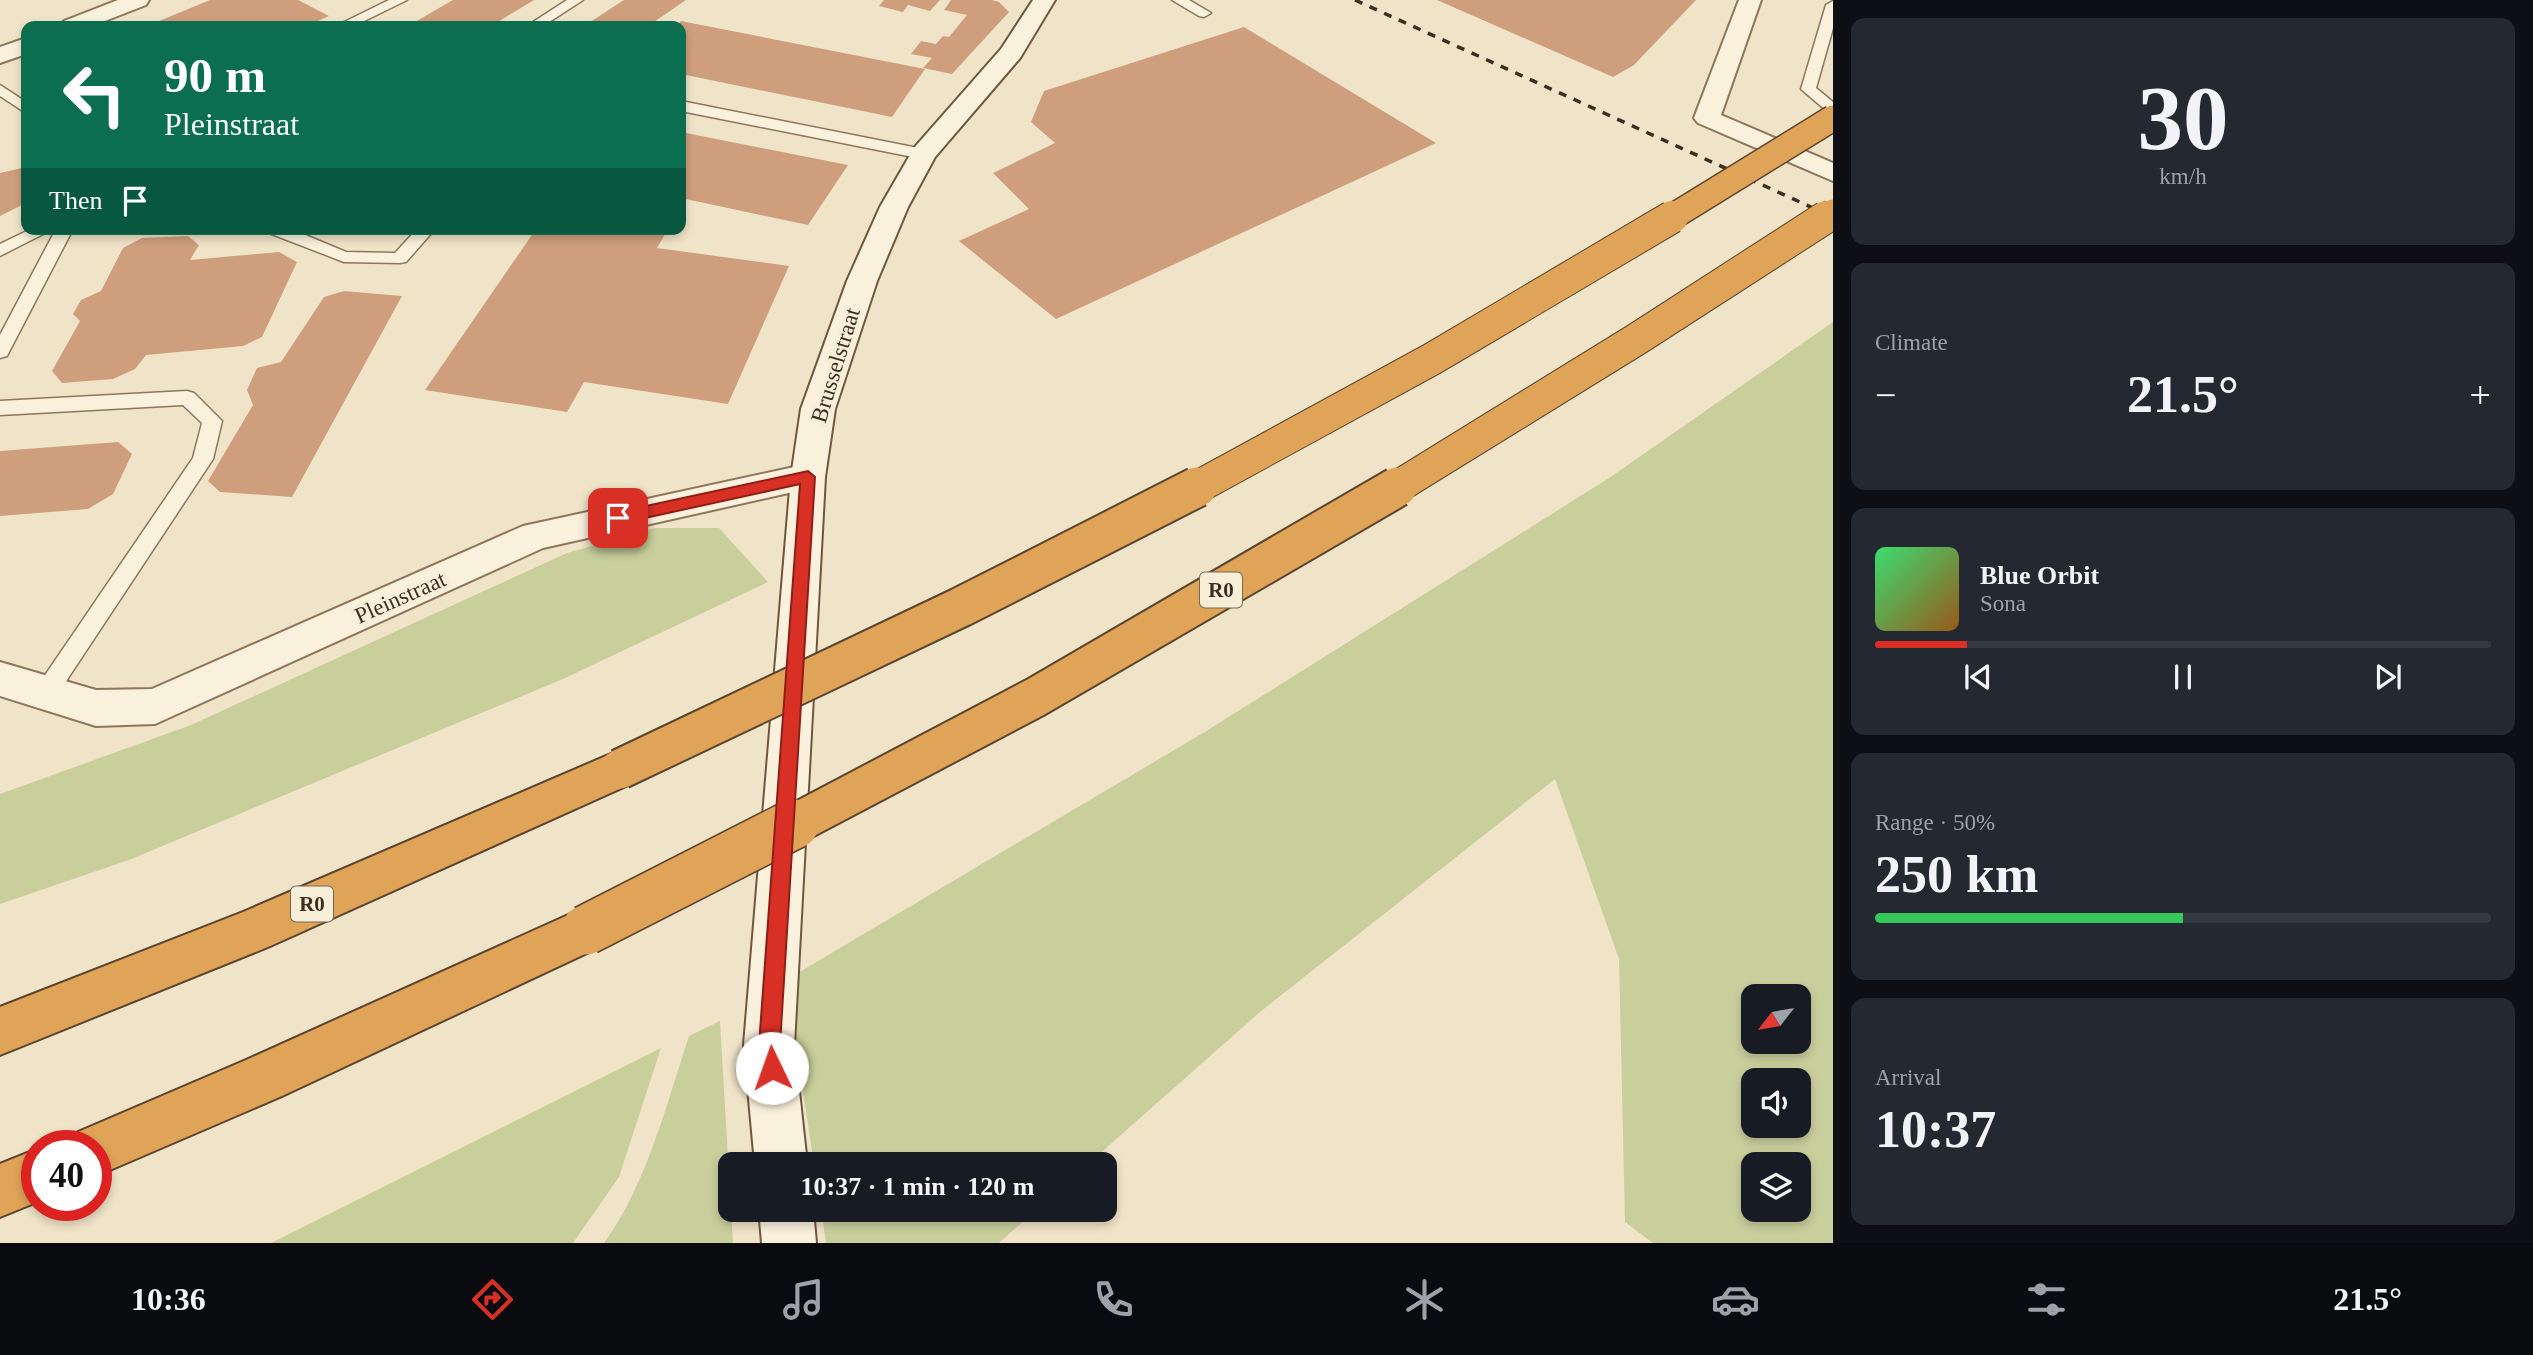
<!DOCTYPE html>
<meta charset="utf-8">
<style>
:root{--surface:#171b24;--page:#242831;--text:#f1f3f6;--muted:#9ea1a6;--line:#363941;--accent:#d93025}
body{margin:0;font-family:"Times New Roman",serif;background:var(--page);color:var(--text);height:100vh;display:flex;flex-direction:column;font-size:26px;white-space:nowrap}
*{box-sizing:border-box;margin:0}
p{font-size:23px;color:var(--muted)}
.icon{flex:none;width:38px;height:38px;fill:none;stroke:currentColor;stroke-width:2;stroke-linecap:round;stroke-linejoin:round}
.map{position:relative;flex:1;overflow:hidden}
.details{display:flex;flex-direction:column;gap:18px;padding:18px;background:#0d0f14;width:700px}
.details>*{flex:none}
.guide{position:absolute;left:21px;top:21px;width:665px;height:214px;border-radius:14px;box-shadow:0 4px 10px #0003;background:#0b6e4f;color:#fff;overflow:hidden}
.needle{width:46px;rotate:239deg}
.fabs{position:absolute;left:1741px;top:984px;display:grid;gap:14px}
.fabs a{display:grid;place-items:center;width:70px;height:70px;border-radius:14px;background:var(--surface);box-shadow:0 4px 10px #0003;font-size:35px}
.speed{position:absolute;left:21px;top:1130px;display:flex;gap:14px;font-size:35px;font-weight:700;text-align:center}
.speed>*{display:grid;place-content:center;width:91px;height:91px;border-radius:50%;background:var(--surface);box-shadow:0 4px 10px #0003;line-height:1}
.speed .limit{border:10px solid #d22;background:#fff;color:#111}
.pin{position:absolute;display:grid;place-items:center;width:60px;height:60px;color:#fff;margin:-30px;border-radius:14px;box-shadow:0 4px 10px #0006}
.me{position:absolute;width:77px;margin:-38px;rotate:357deg;stroke-linejoin:round;filter:drop-shadow(0 0 5px #0008)}
.turn{display:flex;align-items:center;gap:24px;height:147px;padding:0 28px;font-size:32px}
.turn .icon{width:91px;height:91px;stroke-width:2.5}
.turn b{display:block;font-size:49px;line-height:60px}
.then{display:flex;align-items:center;height:66px;padding:0 28px;background:#0003;gap:14px;font-size:26px}
.big{font-size:52px;font-weight:600;line-height:1.1}
.details .tile{flex:1;display:flex;flex-direction:column;justify-content:center;gap:10px;min-width:0;padding:0 24px;border-radius:14px;background:var(--page)}
.details .dial{align-items:center;gap:0}
.dial b{font-size:91px;line-height:1}
.song{display:flex;align-items:center;gap:21px}
.cover{width:84px;height:84px;border-radius:10px;background:linear-gradient(135deg,hsl(140 70% 55%),hsl(30 70% 35%))}
.played{height:7px;border-radius:4px;background:linear-gradient(90deg,var(--accent) 15%,var(--line) 15%)}
.keys{display:flex;justify-content:space-around;direction:ltr}
.heat{display:flex;justify-content:space-between;align-items:center;font-size:38px;direction:ltr}
.charge{height:10px;border-radius:5px;background:linear-gradient(90deg,#34c759 50%,var(--line) 0)}
.trip{position:absolute;left:718px;top:1152px;width:399px;height:70px;border-radius:14px;background:var(--surface);box-shadow:0 4px 10px #0003;font-weight:600;line-height:70px;text-align:center}
.dock{display:flex;height:112px;justify-content:space-around;align-items:center;background:#090b0e;color:var(--muted)}
.dock .icon{width:49px;height:49px}
.dock .active{color:var(--accent)}
.dock b{font-size:32px;color:var(--text)}
main{display:flex;flex:1;min-height:0}
.map>svg:first-child{display:block}
.green{fill:#c9cf9b;fill-rule:evenodd}
.building{fill:#cf9f7d}
.lines{fill:none;stroke-linecap:round;stroke-linejoin:round}
.lane-casing{stroke:#8d765c;stroke-width:3}
.street-casing{stroke:#8d765c;stroke-width:4}
.secondary-casing{stroke:#6f573f;stroke-width:4}
.highway-casing{stroke:#5b4430;stroke-width:4}
.lane{fill:#faf1dc;fill-rule:evenodd}
.street{fill:#faf1dc;fill-rule:evenodd}
.secondary{fill:#faf1dc;fill-rule:evenodd}
.highway{fill:#e0a458;fill-rule:evenodd}
.rail{stroke:#3d2e20;stroke-width:3.5;stroke-dasharray:8 8;stroke-linecap:butt}
.highway-bridge-far3-casing{stroke:#5b4430;stroke-width:28;stroke-linecap:butt}
.highway-bridge-far2-casing{stroke:#5b4430;stroke-width:34;stroke-linecap:butt}
.highway-bridge-far1-casing{stroke:#5b4430;stroke-width:43;stroke-linecap:butt}
.highway-bridge-casing{stroke:#5b4430;stroke-width:52;stroke-linecap:butt}
.highway-bridge-far3{stroke:#e0a458;stroke-width:25}
.highway-bridge-far2{stroke:#e0a458;stroke-width:32}
.highway-bridge-far1{stroke:#e0a458;stroke-width:39}
.highway-bridge{stroke:#e0a458;stroke-width:49}
.route{fill:#d93025;stroke:#8d1f18;stroke-width:2}
.labels{text-anchor:middle;stroke-width:7;stroke-linejoin:round;paint-order:stroke}
.shield{fill:#f7eed8;stroke:#756857;stroke-width:2}
.shield-label{font-size:21px;font-weight:bold;fill:#3d2e20}
.street-label{font-size:23px;fill:#3d2e20;stroke:#f7eed8}
</style>
<main>
<div class="map">
<svg width="1833" height="1243" viewBox="0 0 1833 1243">
<rect width="100%" height="100%" fill="#f0e4c8"/>
<g class="green">
<path d="M1833,322V1243H1653L1625,1222L1619,959L1555,779L1260,1012L1088,1164H814L786,980L1203,733L1609,478ZM1754,996H1799V1041H1754ZM1754,1080H1799V1125H1754ZM1754,1164H1799V1209H1754Z"/>
<path d="M655,528H719L768,582L563,679L129,860L0,904V794L191,725L567,553Z"/>
<path d="M720,1021L733,1243H604C646,1186 667,1103 689,1036Z"/>
<path d="M661,1048L619,1177L573,1243H271Z"/>
<path d="M821,1209H1037L999,1243H826Z"/>
</g>
<g class="building">
<path d="M210,0H298L329,16L306,26H147Z"/>
<path d="M453,0H534L491,26H408Z"/>
<path d="M624,0H686L648,26H584Z"/>
<path d="M884,0H940L930,11L908,5L903,12L879,6Z"/>
<path d="M951,0H992L999,2L1009,12L952,74L923,68L932,58L911,54L921,41L936,44L943,36L949,37L967,15L944,10Z"/>
<path d="M1437,0H1696L1634,65L1613,77Z"/>
<path d="M681,21L925,69L892,117L681,74V26H676Z"/>
<path d="M1244,27L1436,143L1056,319L959,241L1029,209L993,173L1055,143L1031,122L1044,91Z"/>
<path d="M681,132L848,165L808,225L681,198Z"/>
<path d="M26,167V203L0,216V173Z"/>
<path d="M536,229H668L657,248L789,266L728,404L584,382L567,412L425,390Z"/>
<path d="M188,236L199,245L190,260L279,252L297,262L262,337L243,346L146,355L135,369L113,379L62,383L52,371L80,321L73,314L81,300L101,291L123,248L142,238Z"/>
<path d="M344,291L402,296L292,497L220,492L208,481L253,405L247,390L257,368L281,362L324,297Z"/>
<path d="M118,442L132,454L113,494L88,509L0,516V451Z"/>
</g>
<g class="lines">
<g class="lane-casing">
<g id="lane">
<path d="M389,0H407L354,26H336Z"/>
<path d="M567,0H583L543,26H527Z"/>
<path d="M1172,0H1189L1211,13L1204,17L1199,16Z"/>
<path d="M1833,1V28L1816,88L1833,102V114L1828,112L1801,89L1826,5Z"/>
<path d="M0,85L26,102V113L0,96Z"/>
<path d="M681,101L923,149L931,154L923,159L681,111Z"/>
<path d="M31,229H53L0,256V244Z"/>
<path d="M56,229H73L9,352L7,356L0,358V335Z"/>
<path d="M267,229H291L346,252L395,253L417,229H435L406,262L400,263L344,262L269,233Z"/>
<path d="M187,391L194,393L222,421L213,459L53,701L45,704L37,701L33,694L37,687L193,458L202,423L183,405L0,415V401Z"/>
</g>
</g>
<g class="street-casing">
<g id="street">
<path d="M118,0H149L146,5L92,26H60L64,21Z"/>
<path d="M1739,0H1761L1721,115L1833,163V181L1698,123L1694,118Z"/>
<path d="M26,38V54L0,63V47Z"/>
<path d="M808,464L820,468L825,477L820,486L543,548L155,724L96,726L0,696V662L96,690L152,689L523,526Z"/>
</g>
</g>
<g class="secondary-casing">
<g id="secondary">
<path d="M1033,0H1055L1020,58L935,157L908,207L877,281L835,409L825,477L794,1045L807,1164H755L744,1045L791,477L801,409L847,281L880,207L914,148L1001,49Z"/>
<path d="M759,1209H813L816,1243H762Z"/>
</g>
</g>
<g class="highway-casing">
<g id="highway">
<path d="M620,750L635,756L641,769L635,782L268,947L0,1055V1007L243,912Z"/>
<path d="M586,907L602,914L609,930L602,946L282,1096L96,1176V1146H72L78,1132L246,1060Z"/>
<path d="M37,1149V1202L0,1217V1164Z"/>
</g>
</g>
<use href="#lane" class="lane"/>
<use href="#street" class="street"/>
<use href="#secondary" class="secondary"/>
<use href="#highway" class="highway"/>
<path class="rail" d="M1355,0L1833,217"/>
<g class="highway-bridge-far3-casing">
<g id="highway-bridge-far3">
<path d="M1669,219L1833,118"/>
<path d="M1823,219L1833,212"/>
</g>
</g>
<g class="highway-bridge-far2-casing">
<g id="highway-bridge-far2">
<path d="M1194,489L1432,359L1672,217"/>
<path d="M1394,489L1637,339L1826,217"/>
</g>
</g>
<g class="highway-bridge-far1-casing">
<g id="highway-bridge-far1">
<path d="M620,769L961,607L1197,487"/>
<path d="M791,826L1036,697L1397,487"/>
</g>
</g>
<g class="highway-bridge-casing">
<path id="highway-bridge" d="M586,930L794,824"/>
</g>
<use href="#highway-bridge-far3" class="highway-bridge-far3"/>
<use href="#highway-bridge-far2" class="highway-bridge-far2"/>
<use href="#highway-bridge-far1" class="highway-bridge-far1"/>
<use href="#highway-bridge" class="highway-bridge"/>
</g>
<path class="route" d="M808,471L815,477L780,1045L782,1068L779,1076L772,1079L764,1076L759,1045L800,484L618,524L611,518L618,512Z"/>
<g class="labels">
<g class="shield">
<rect x="1200" y="572.5" width="42" height="35" rx="5"/>
<rect x="291" y="886.5" width="42" height="35" rx="5"/>
</g>
<g class="shield-label">
<text x="1221" y="597">R0</text>
<text x="312" y="911">R0</text>
</g>
<g class="street-label">
<text transform="translate(835 365) rotate(-73)" y="8">Brusselstraat</text>
<text transform="translate(400 597) rotate(-24)" y="8">Pleinstraat</text>
</g>
</g>
</svg>
<div class="fabs">
<a><svg class="needle" viewBox="-14 -14 28 28"><path d="M0-13l5 13h-10z" fill="#e53935"/><path d="M0 13l5-13h-10z" fill="#9ea1a6"/></svg></a>
<a><svg class="icon" aria-label="sound" viewBox="0 0 24 24"><path d="M4 9h4l5-4v14l-5-4H4zM17 9q2 3 0 6"/></svg></a>
<a><svg class="icon" aria-label="layers" viewBox="0 0 24 24"><path d="M12 4l9 5-9 5-9-5zM3 14l9 5 9-5"/></svg></a>
</div>
<div class="speed"><div class="limit">40</div></div>
<div class="pin" style="left:618px;top:518px;background:#d93025"><svg class="icon" aria-label="arrive" viewBox="0 0 24 24"><path d="M6 21V4h12l-3 4 3 4H6"/></svg></div>
<svg class="me" style="left:772px;top:1068px" viewBox="-20 -20 40 40"><circle r="19" fill="#fff"/><path d="M0-13L10 11 0 6-10 11z" fill="#d93025"/></svg>
<div class="trip">10:37 · 1 min · 120 m</div>
<div class="guide">
<div class="turn"><svg class="icon" aria-label="left" viewBox="0 0 24 24"><path d="M17 20v-9H6M10 6l-5 5 5 5"/></svg><div><b>90 m</b>Pleinstraat</div></div>
<div class="then">Then<svg class="icon" aria-label="arrive" viewBox="0 0 24 24"><path d="M6 21V4h12l-3 4 3 4H6"/></svg></div>
</div>
</div>
<section class="details">
<div class="tile dial"><b>30</b><p>km/h</p></div>
<div class="tile"><p>Climate</p>
<div class="heat"><a>−</a><b class="big">21.5°</b><a>+</a></div>
</div>
<div class="tile">
<div class="song"><i class="cover"></i><div><b>Blue Orbit</b><p>Sona</p></div></div>
<div class="played"></div>
<div class="keys"><svg class="icon" aria-label="previous" viewBox="0 0 24 24"><path d="M18 5L8 12l10 7zM5 5v14"/></svg><svg class="icon" aria-label="pause" viewBox="0 0 24 24"><path d="M8 5v14M16 5v14"/></svg><svg class="icon" aria-label="next" viewBox="0 0 24 24"><path d="M6 5l10 7-10 7zM19 5v14"/></svg></div>
</div>
<div class="tile"><p>Range · 50%</p><b class="big">250 km</b><div class="charge"></div></div>
<div class="tile"><p>Arrival</p><b class="big">10:37</b></div>
</section>
</main>
<nav class="dock">
<b>10:36</b>
<svg class="icon active" aria-label="directions" viewBox="0 0 24 24"><path d="M12 3l9 9-9 9-9-9zM9 14v-3h6M13 9l2 2-2 2"/></svg>
<svg class="icon" aria-label="music" viewBox="0 0 24 24"><path d="M9 18V5l10-2v13"/><circle cx="6" cy="18" r="3"/><circle cx="16" cy="16" r="3"/></svg>
<svg class="icon" aria-label="phone" viewBox="0 0 24 24"><path d="M5 4h4l2 5-3 2q2 4 5 5l2-3 5 2v4C11 20 4 13 5 4z"/></svg>
<svg class="icon" aria-label="climate" viewBox="0 0 24 24"><path d="M12 3v18M4 7l16 10M4 17L20 7"/></svg>
<svg class="icon" aria-label="car" viewBox="0 0 24 24"><path d="M5 17H2v-5l4-1 3-4h7l3 4 3 1v5h-3M9 17h6M6 11h13"/><circle cx="7" cy="17" r="2"/><circle cx="17" cy="17" r="2"/></svg>
<svg class="icon" aria-label="filters" viewBox="0 0 24 24"><path d="M4 7h16M4 17h16"/><circle cx="9" cy="7" r="2"/><circle cx="15" cy="17" r="2"/></svg>
<b>21.5°</b>
</nav>
